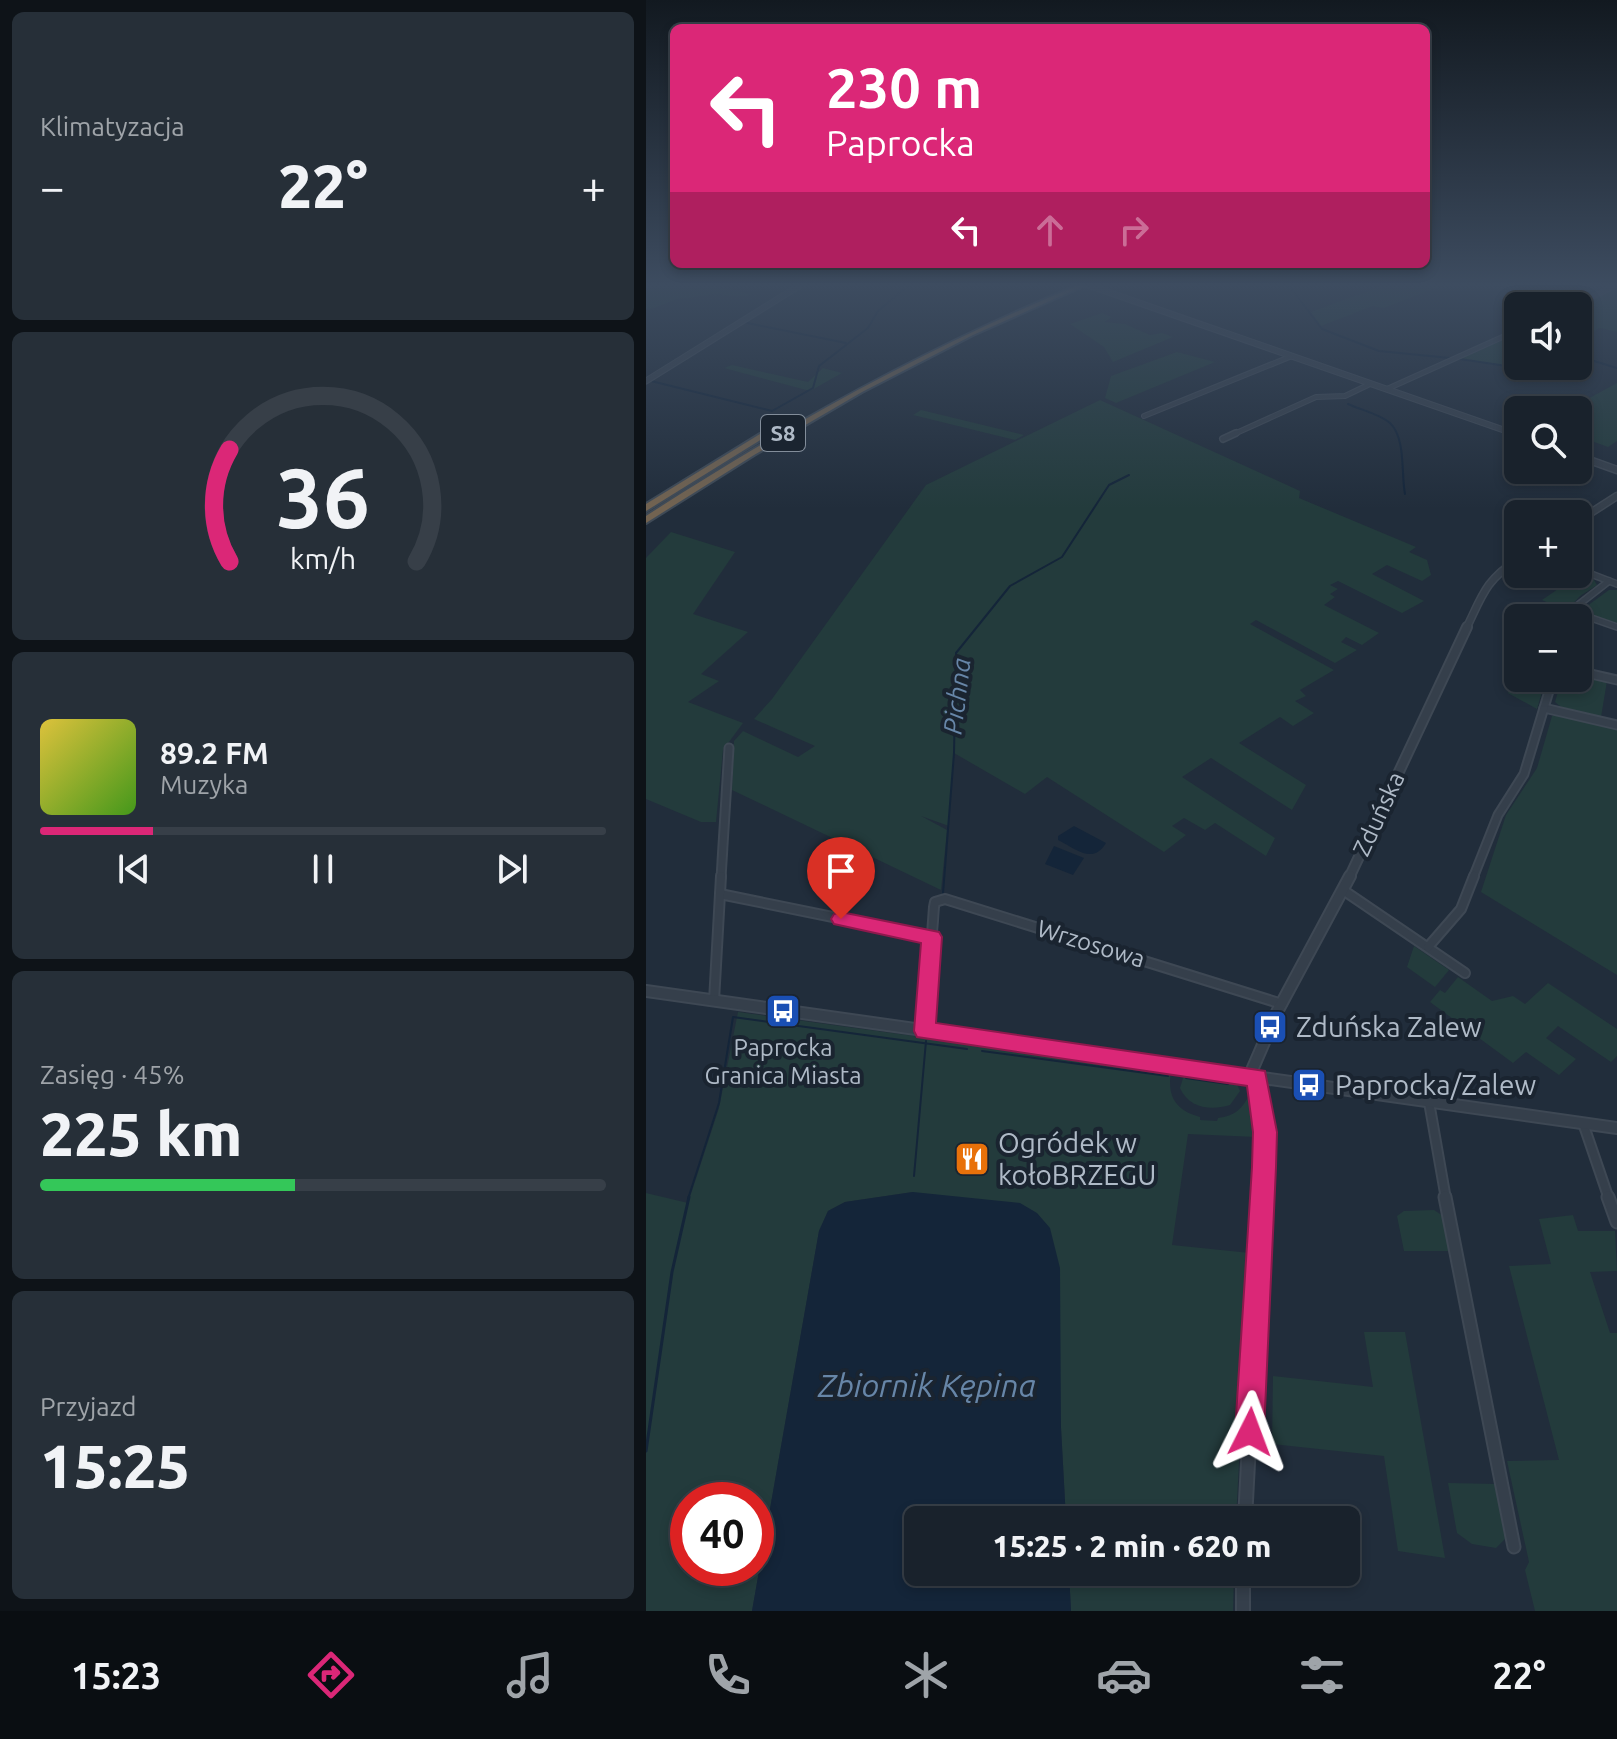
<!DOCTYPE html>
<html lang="pl">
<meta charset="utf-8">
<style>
:root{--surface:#19222c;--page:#262f38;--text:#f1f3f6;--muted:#9fa4a9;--line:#373f48;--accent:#db2777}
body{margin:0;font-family:Ubuntu,sans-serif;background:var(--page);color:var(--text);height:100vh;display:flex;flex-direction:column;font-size:30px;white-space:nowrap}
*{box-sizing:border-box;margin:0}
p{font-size:26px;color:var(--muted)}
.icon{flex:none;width:44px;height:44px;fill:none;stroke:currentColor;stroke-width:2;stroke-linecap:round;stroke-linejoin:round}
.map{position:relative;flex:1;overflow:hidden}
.sheet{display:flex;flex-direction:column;gap:12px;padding:12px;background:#0e1318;width:646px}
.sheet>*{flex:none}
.hud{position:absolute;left:24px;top:24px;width:760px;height:244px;border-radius:12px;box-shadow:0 4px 12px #0003,0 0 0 2px var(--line);background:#db2777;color:#fff;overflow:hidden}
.tools{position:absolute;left:858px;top:292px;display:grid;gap:16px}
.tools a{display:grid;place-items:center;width:88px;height:88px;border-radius:12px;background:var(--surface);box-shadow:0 4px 12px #0003,0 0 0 2px var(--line);font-size:40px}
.speed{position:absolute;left:24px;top:1482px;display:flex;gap:16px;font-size:40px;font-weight:700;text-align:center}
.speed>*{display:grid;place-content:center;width:104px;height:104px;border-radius:50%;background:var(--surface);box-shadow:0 4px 12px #0003,0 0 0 2px var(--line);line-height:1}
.speed .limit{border:12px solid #d22;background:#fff;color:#111}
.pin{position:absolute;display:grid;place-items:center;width:68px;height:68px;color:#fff;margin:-82px -34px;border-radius:50% 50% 50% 0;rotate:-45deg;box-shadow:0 0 8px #0007}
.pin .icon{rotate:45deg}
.me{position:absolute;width:88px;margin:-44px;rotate:3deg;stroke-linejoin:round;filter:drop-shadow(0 0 6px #0008)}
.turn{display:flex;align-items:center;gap:28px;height:168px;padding:0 24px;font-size:36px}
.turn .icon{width:104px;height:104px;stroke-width:2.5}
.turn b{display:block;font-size:56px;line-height:68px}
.lanes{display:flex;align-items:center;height:76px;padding:0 24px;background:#0003;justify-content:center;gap:40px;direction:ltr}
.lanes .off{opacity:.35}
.big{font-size:60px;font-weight:800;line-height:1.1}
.sheet .card{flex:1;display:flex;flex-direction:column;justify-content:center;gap:12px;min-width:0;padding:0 28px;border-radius:12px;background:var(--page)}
.sheet .dial{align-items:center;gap:0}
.dial svg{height:208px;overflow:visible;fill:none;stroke:var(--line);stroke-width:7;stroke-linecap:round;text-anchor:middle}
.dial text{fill:var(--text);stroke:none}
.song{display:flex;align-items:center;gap:24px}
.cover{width:96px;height:96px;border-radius:12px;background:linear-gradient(135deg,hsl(50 70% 55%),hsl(100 70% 35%))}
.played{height:8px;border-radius:4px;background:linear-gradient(90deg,var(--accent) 20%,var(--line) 20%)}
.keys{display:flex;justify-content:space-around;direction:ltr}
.heat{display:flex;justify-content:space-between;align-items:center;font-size:44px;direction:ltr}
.charge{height:12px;border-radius:6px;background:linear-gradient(90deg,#34c759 45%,var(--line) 0)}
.trip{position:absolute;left:258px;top:1506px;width:456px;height:80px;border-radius:12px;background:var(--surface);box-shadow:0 4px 12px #0003,0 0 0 2px var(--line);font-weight:800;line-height:80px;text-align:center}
.tab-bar{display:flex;height:128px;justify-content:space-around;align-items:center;background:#0a0e12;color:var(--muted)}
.tab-bar .icon{width:56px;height:56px}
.tab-bar .on{color:var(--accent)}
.tab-bar b{font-size:36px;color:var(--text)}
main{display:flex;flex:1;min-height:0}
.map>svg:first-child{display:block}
.green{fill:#233b3c;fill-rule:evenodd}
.water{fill:#142539}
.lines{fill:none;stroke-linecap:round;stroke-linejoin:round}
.stream-far1{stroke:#142539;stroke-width:2}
.stream{stroke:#142539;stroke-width:3}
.minor-far4-casing{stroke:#3e4854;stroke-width:6}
.minor-far3-casing{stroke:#3e4854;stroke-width:8}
.minor-far2-casing{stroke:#3e4854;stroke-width:11}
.minor-far1-casing{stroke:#3e4854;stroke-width:12}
.minor-casing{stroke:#3e4854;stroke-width:15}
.tertiary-far4-casing{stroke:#3e4854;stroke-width:7}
.tertiary-far3-casing{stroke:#3e4854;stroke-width:9}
.tertiary-far2-casing{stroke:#3e4854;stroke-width:12}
.tertiary-far1-casing{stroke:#3e4854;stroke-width:14}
.tertiary-casing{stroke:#3e4854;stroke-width:16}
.motorway-casing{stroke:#3f4a56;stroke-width:4}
.minor-far4{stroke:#353f4b;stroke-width:4}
.minor-far3{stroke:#353f4b;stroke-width:5}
.minor-far2{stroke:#353f4b;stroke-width:7}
.minor-far1{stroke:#353f4b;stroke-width:8}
.minor{stroke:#353f4b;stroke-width:11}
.tertiary-far4{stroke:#353f4b;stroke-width:5}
.tertiary-far3{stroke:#353f4b;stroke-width:6}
.tertiary-far2{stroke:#353f4b;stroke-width:8}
.tertiary-far1{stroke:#353f4b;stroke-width:10}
.tertiary{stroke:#353f4b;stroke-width:12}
.motorway{fill:#726351;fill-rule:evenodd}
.route{fill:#db2777;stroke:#8e194d;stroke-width:2}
.labels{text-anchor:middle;stroke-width:8;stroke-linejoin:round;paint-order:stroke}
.shield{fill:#1a2430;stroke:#828d9a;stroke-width:2}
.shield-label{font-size:22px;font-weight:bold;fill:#afbac7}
.street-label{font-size:24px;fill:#afbac7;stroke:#1a2430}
.poi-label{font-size:24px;fill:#afbac7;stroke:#1a2430}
.water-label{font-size:26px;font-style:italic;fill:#6786a8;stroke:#1a2430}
.near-poi-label{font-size:28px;fill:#afbac7;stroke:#1a2430;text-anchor:start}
.near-water-label{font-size:32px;font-style:italic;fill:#6786a8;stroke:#1a2430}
</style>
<main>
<section class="sheet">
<div class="card"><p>Klimatyzacja</p>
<div class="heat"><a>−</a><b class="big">22°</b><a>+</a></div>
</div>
<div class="card dial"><svg viewBox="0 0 100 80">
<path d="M14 69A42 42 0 1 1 86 69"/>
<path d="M14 69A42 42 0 0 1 14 26" stroke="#db2777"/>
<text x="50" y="56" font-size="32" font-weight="700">36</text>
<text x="50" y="72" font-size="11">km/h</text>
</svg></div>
<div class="card">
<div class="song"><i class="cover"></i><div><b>89.2 FM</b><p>Muzyka</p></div></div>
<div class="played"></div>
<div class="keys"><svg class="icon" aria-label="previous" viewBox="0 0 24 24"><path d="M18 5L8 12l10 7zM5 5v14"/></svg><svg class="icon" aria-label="pause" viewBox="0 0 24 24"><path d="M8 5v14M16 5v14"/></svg><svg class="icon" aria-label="next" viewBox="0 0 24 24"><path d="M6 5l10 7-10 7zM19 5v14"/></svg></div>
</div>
<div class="card"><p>Zasięg · 45%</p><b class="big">225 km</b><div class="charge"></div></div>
<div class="card"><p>Przyjazd</p><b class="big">15:25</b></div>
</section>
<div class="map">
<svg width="971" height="1611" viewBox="0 0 971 1611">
<rect width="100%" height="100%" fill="#212d3b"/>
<g class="green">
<path d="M0,284H56L106,294C87,301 79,292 62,295C50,297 50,297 37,298C24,299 14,309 0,309Z"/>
<path d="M741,284H792V287L738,308L727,306L675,326L665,312Z"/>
<path d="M971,288V332L954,328L932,339L931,306Z"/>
<path d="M456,313L466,317L458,322L479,324L504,335L516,333L527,337L467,362L458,347L424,324Z"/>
<path d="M872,333V356L864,360L872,361V366H875L873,367L814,359Z"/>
<path d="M531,352L569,362L470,403L459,398L465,376Z"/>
<path d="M86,365L162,382L177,368L196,373L164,391L78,368Z"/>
<path d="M971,383V441L962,447L932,436L936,432L932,431V423L948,414L927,407Z"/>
<path d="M454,400L654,491L653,498L770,547L763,552L781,560L785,575L776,581L741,565L726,574L778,601L756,613L692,581L684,585L692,589L684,594L689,597L678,605L733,633L716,645L700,637L695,642L711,650L689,663L610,620L604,624L688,670L654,690L660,696L649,701L668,713L647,726L634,717L593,743L660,785L646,810L565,758L536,777L629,838L620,856L569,823L559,830L538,818L526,826L540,835L518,852L401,777L379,794L308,753L303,826L275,816L301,830L295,890L86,790L88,741L97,731L152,757L169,746L108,719L126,699L280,485Z"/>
<path d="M275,410L378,435L369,440L267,415Z"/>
<path d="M25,532L89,552L47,614L102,632L55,674L73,681L42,702L97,723L77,750L70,822H55L0,799V558Z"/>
<path d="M934,574L948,580L951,585L934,596L920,611L896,600Z"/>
<path d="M963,590H971V623L942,614L937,609Z"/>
<path d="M872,665V678H900L891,709L862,693Z"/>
<path d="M932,675L961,681L955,717L915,707L909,702L916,678H932Z"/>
<path d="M913,714L971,729V975L835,892L860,815L891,768L906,716Z"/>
<path d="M768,946L803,970L789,987L761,967Z"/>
<path d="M812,977L846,1001L867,996L879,1004L902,983L971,1029V1056L965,1062L912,1026L900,1038L930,1059L913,1075L880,1052L867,1063L784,1002L794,990L799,993Z"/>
<path d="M92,1012L525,1071C521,1096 529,1110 554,1117V1120L571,1121L572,1118C589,1116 596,1109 604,1094L607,1095L610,1137L542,1134L526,1245L604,1253L590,1520H420L415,1428L267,1192L199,1202L182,1211L173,1231L106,1611H0V1193L42,1203L73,1108ZM42,1500H110V1568H42Z"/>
<path d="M544,1074L589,1080L594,1091L584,1105C564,1111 543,1108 534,1088L538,1075Z"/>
<path d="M788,1210L797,1216L804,1251H758L751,1216L758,1211Z"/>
<path d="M927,1215L932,1231H969L971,1271L944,1272L964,1333H971V1611H889L879,1570L883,1562L861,1461L913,1460L863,1266L905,1264L893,1219Z"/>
<path d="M718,1332H759L799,1558L752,1551L738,1456L626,1444L627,1376L727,1387Z"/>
<path d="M802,1483L850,1484L861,1537L850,1548L826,1544L811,1533Z"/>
<path d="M423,1572H588L587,1611H425Z"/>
</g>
<g class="water">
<path d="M428,826L460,843C447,865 430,849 412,840V836Z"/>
<path d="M408,846L438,858L427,875L399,864Z"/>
<path d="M267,1192L374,1203L391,1213L404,1228L414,1268L415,1428L420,1520H272V1572H423L425,1611H106L173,1231L182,1211L199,1202Z"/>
</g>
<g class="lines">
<g class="stream-far1">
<path d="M642,284L676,329L733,351L804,358"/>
<path d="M846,284L894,303V306"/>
<path d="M101,323L200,343"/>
<path d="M932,356L971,368"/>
<path d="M814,359L867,367"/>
<path d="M5,381L126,411L167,388L173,366L222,328L232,311L264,284"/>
<path d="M702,404C715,410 734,414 744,423C760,438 755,474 759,494"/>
<path d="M297,893L308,753L310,653L364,586L416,557L463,485L483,475"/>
<path d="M287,1021L293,904"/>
<path d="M336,1051L522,1076"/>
<path d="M540,1078L582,1084"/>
<path d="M268,1176L280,1041"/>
<path d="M42,1199L73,1103L87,1017L321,1049"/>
</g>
<path class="stream" d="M0,1451L26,1272L43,1197"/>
<g class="minor-far4-casing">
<g id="minor-far4">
<path d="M927,306L971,285"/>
<path d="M741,389L872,330"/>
<path d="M498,416L646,356"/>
<path d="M586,435L670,397L699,396L724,384"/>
</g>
</g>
<g class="minor-far3-casing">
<g id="minor-far3">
<path d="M577,439L590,433"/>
<path d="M932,569L971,584"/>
<path d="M928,612L971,627"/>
<path d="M925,618L932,605L963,581"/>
</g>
</g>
<g class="minor-far2-casing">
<g id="minor-far2">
<path d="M932,671L971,680"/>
<path d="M898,708L971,725"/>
<path d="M75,878L83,748"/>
<path d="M827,878L852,815L878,774L907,678"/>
</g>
</g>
<g class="minor-far1-casing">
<g id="minor-far1">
<path d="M697,890L819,973"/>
<path d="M74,894L285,937"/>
<path d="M782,947L815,909L828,876"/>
<path d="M68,1001L75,876"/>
<path d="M279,1031L288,907L289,902L299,899L636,1004"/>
<path d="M783,1102L800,1199"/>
<path d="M937,1123L963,1199"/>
</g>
</g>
<g class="minor-casing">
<g id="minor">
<path d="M799,1197L868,1547"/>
<path d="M962,1197L971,1222"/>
</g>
</g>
<g class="tertiary-far4-casing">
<g id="tertiary-far4">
<path d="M439,284L872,435"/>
<path d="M0,381L156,284"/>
</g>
</g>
<g class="tertiary-far3-casing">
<g id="tertiary-far3">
<path d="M866,433L872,435"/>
<path d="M932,456L971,470"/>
<path d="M932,521L971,496"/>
<path d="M820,629C837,594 839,581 872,559"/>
</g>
</g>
<g class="tertiary-far2-casing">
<path id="tertiary-far2" d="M703,878L821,627"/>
</g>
<g class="tertiary-far1-casing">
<g id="tertiary-far1">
<path d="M0,991L971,1128"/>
<path d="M603,1077L632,1010L704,876"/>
<path d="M611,1078L619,1132L616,1199"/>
</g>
</g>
<g class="tertiary-casing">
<g id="tertiary">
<path d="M599,1520L616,1197"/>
<path d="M597,1572V1611"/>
</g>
</g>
<g class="motorway-casing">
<g id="motorway">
<path d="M435,284H442L327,335L216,392L108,455L0,523V516C139,426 282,347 435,284Z"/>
<path d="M114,434L121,436L0,511V504Z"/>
</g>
</g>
<use href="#minor-far4" class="minor-far4"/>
<use href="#minor-far3" class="minor-far3"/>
<use href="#minor-far2" class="minor-far2"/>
<use href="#minor-far1" class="minor-far1"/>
<use href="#minor" class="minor"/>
<use href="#tertiary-far4" class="tertiary-far4"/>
<use href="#tertiary-far3" class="tertiary-far3"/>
<use href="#tertiary-far2" class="tertiary-far2"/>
<use href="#tertiary-far1" class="tertiary-far1"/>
<use href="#tertiary" class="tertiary"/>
<use href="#motorway" class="motorway"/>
</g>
<linearGradient id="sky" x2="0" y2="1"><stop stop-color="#121920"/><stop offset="0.56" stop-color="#3d4c60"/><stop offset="1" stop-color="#3d4c60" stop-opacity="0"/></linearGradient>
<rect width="971" height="509" fill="url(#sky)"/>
<path class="route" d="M195,912L293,932L296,937L290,1023L619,1071L631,1132L630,1167L618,1432L614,1442L604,1446L594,1442L589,1432L606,1167L607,1132L601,1086L271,1037L268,1031L275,943L188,924L185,919L188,914Z"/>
<defs>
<g id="bus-square" transform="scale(1.8)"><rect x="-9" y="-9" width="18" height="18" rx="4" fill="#1a4fb4" stroke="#1a2430"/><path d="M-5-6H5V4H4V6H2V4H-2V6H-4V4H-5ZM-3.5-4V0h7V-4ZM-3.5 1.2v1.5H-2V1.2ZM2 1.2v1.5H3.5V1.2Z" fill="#fff"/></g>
<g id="restaurant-square" transform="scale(1.8)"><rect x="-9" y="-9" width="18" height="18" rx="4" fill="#e8710a" stroke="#1a2430"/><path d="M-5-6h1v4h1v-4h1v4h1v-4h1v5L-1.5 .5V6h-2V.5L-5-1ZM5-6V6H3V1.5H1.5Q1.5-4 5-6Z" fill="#fff"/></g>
</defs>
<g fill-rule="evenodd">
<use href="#bus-square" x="137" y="1011"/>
<use href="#bus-square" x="624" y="1027"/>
<use href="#bus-square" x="663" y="1085"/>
<use href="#restaurant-square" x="326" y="1159"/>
</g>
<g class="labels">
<rect class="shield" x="115" y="415" width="44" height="36" rx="6"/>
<g class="shield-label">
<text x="137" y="441">S8</text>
</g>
<g class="street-label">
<text transform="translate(733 814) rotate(-65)" y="8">Zduńska</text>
<text transform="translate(445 944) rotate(17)" y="8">Wrzosowa</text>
</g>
<g class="poi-label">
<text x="137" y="1056">Paprocka<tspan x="137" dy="28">Granica Miasta</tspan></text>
</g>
<g class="water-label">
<text transform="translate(311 696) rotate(-83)" y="9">Pichna</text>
</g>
<g class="near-poi-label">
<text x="650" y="1037">Zduńska Zalew</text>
<text x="689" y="1095">Paprocka/Zalew</text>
<text x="352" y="1153">Ogródek w<tspan x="352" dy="32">kołoBRZEGU</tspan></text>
</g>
<g class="near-water-label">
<text x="281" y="1397">Zbiornik Kępina</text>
</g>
</g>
</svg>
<div class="tools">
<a><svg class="icon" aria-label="sound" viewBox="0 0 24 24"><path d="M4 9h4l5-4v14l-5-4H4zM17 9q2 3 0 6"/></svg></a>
<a><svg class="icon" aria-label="search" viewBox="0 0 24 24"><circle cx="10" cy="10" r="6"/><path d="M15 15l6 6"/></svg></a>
<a>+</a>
<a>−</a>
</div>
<div class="speed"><div class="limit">40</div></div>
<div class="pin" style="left:195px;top:919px;background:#d93025"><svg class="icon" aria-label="arrive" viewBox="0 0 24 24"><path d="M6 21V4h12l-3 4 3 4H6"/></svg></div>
<svg class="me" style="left:604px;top:1432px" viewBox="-20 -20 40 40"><path d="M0-17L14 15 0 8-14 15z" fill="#db2777" stroke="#fff" stroke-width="4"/></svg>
<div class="trip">15:25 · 2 min · 620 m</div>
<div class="hud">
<div class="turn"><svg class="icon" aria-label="left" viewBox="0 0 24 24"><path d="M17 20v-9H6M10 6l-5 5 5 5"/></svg><div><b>230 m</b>Paprocka</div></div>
<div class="lanes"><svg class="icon" aria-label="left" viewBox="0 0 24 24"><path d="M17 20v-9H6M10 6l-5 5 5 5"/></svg><svg class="icon off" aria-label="ahead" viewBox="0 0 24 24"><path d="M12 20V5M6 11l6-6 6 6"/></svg><svg class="icon off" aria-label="right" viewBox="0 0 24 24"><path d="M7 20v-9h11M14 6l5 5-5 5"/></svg></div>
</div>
</div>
</main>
<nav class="tab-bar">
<b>15:23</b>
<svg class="icon on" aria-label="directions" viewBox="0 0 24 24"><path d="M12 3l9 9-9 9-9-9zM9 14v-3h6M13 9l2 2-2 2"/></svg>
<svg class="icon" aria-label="music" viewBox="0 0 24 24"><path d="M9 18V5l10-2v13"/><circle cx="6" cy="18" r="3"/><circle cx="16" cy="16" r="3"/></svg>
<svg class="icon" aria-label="phone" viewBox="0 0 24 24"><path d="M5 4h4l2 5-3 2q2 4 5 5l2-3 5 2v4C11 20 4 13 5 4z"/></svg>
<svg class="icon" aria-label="climate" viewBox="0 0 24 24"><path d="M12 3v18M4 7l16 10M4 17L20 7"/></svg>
<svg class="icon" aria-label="car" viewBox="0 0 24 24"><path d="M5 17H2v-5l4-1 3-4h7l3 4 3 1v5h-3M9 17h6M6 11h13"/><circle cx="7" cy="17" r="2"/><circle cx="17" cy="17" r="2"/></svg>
<svg class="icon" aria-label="filters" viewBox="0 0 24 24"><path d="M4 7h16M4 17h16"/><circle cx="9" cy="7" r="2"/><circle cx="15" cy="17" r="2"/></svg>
<b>22°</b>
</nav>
